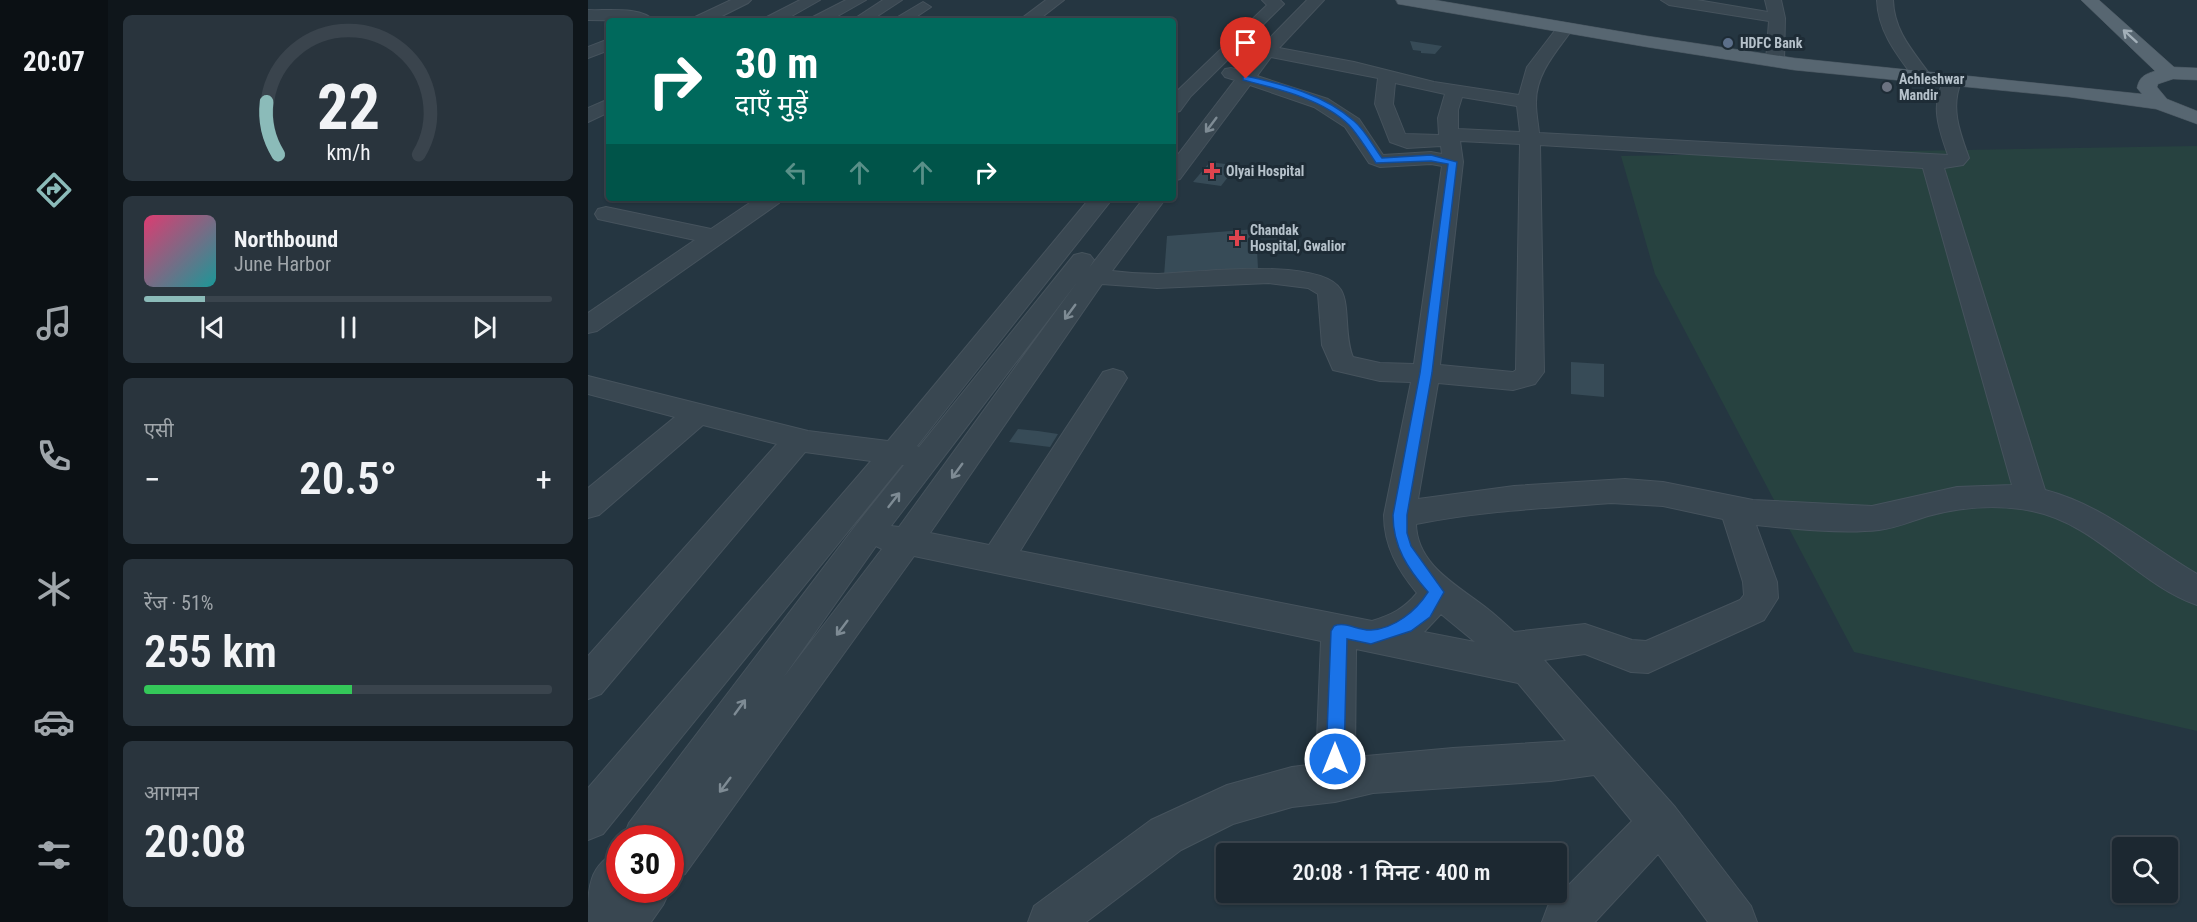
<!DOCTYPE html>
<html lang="hi">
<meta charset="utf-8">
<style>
:root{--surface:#1c2831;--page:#29343d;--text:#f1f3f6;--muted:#a0a6ab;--line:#3a444d;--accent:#8bbbb9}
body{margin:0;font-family:"Roboto Condensed","Noto Sans Devanagari",sans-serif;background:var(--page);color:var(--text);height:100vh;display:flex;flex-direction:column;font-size:22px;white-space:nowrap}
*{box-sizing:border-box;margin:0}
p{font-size:20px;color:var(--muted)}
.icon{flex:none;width:33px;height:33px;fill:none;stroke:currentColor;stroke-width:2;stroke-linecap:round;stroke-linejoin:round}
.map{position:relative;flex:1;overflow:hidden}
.drawer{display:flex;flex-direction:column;gap:15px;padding:15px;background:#0f161b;width:480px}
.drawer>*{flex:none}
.guide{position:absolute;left:18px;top:18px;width:570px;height:183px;border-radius:6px;box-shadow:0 2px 4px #0004,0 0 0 2px var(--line);background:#00695c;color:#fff;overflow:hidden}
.fabs{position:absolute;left:1524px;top:837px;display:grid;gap:12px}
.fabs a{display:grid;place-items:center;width:66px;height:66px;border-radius:6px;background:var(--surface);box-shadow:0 2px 4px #0004,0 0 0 2px var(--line);font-size:30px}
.speed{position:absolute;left:18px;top:825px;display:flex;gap:12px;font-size:30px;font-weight:700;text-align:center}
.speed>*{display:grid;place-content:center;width:78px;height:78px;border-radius:50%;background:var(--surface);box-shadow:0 2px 4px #0004,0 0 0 2px var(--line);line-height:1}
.speed .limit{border:9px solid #d22;background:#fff;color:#111}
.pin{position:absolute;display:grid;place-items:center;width:51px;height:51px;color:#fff;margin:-62px -26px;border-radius:50% 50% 50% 0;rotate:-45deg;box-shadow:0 0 6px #0007}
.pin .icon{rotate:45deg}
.me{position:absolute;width:66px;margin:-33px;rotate:0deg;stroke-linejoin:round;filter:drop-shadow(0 0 4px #0008)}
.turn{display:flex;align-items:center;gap:21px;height:126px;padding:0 30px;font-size:27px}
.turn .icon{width:78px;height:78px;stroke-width:2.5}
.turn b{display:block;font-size:42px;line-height:51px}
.lanes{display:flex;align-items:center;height:57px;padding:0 30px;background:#0003;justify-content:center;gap:30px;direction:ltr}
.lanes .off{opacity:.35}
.big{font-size:45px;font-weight:600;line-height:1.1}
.drawer .tile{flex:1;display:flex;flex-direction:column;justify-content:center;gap:9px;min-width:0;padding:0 21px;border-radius:9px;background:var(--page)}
.drawer .dial{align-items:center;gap:0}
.dial svg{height:156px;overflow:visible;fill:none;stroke:var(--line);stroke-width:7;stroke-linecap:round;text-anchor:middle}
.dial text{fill:var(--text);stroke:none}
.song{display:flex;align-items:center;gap:18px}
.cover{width:72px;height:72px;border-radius:9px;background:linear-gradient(135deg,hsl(340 70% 55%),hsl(180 70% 35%))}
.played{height:6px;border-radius:3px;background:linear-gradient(90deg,var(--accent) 15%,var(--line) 15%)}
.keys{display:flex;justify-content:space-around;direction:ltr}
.heat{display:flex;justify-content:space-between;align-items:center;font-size:33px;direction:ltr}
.charge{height:9px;border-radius:4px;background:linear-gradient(90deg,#34c759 51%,var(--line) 0)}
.trip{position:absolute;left:628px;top:843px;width:351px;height:60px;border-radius:6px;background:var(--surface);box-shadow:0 2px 4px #0004,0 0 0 2px var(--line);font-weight:600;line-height:60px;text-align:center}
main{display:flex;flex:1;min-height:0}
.menu{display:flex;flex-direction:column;width:108px;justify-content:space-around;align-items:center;background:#0b1014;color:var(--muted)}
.menu .icon{width:42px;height:42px}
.menu .active{color:var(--accent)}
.menu b{font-size:27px;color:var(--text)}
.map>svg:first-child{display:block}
.green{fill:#274240}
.building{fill:#374b57}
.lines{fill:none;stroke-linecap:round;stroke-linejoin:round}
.minor-casing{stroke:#46535d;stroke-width:2}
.major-casing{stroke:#46535d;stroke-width:1}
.minor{fill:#394751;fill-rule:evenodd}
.major{fill:#576671;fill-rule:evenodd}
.oneway{stroke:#a3b0b9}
.oneway2{stroke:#7e8b94}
.route{fill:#1a73e8;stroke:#114b97;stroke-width:1.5}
.service-dot{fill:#5c6f8a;stroke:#1e2c36;stroke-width:2}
.worship-dot{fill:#6b7280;stroke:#1e2c36;stroke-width:2}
.health-dot{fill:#e0444e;stroke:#1e2c36;stroke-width:2}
.labels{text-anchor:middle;stroke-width:6;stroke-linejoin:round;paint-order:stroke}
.far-poi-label{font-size:14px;font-weight:bold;fill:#b6c2cb;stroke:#1e2c36;text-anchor:start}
</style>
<main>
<nav class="menu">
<b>20:07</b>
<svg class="icon active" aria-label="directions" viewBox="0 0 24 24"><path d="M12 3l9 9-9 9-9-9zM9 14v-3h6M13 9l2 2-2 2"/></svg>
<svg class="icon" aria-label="music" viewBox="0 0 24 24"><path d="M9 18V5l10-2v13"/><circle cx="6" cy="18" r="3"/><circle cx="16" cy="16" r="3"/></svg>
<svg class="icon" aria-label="phone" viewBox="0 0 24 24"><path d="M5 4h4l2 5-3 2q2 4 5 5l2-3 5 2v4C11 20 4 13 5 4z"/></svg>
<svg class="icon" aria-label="climate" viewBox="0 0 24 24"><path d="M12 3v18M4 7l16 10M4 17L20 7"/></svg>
<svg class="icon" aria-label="car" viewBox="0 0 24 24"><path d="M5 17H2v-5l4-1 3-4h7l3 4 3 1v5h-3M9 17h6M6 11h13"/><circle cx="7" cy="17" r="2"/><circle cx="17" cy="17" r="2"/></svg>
<svg class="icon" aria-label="filters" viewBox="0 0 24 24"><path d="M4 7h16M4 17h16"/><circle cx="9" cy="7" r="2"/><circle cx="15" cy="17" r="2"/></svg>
</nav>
<section class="drawer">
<div class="tile dial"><svg viewBox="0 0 100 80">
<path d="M14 69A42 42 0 1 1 86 69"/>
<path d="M14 69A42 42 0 0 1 8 42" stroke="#8bbbb9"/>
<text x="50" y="56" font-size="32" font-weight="700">22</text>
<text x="50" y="72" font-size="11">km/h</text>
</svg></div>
<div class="tile">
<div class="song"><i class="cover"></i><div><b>Northbound</b><p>June Harbor</p></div></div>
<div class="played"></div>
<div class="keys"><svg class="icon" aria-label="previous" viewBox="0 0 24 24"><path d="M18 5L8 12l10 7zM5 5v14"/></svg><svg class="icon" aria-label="pause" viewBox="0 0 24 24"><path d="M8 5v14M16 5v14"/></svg><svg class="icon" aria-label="next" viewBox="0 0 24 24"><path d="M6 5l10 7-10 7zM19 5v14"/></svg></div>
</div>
<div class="tile"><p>एसी</p>
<div class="heat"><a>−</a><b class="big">20.5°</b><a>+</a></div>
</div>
<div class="tile"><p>रेंज · 51%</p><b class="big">255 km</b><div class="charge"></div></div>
<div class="tile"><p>आगमन</p><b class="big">20:08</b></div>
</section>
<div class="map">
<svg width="1609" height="922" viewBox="0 0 1609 922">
<rect width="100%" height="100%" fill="#253641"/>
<path class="green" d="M1609,146V731L1266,652L1067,274L1033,156Z"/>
<g class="building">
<path d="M822,41L854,46L847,54L833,53V51L825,50Z"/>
<path d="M622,162L676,169L671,176L658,174L654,179L640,177L633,186L605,182Z"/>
<path d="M668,229L670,269L576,276L579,236Z"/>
<path d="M983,362L1016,364V397L983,394Z"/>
<path d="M430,429L450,431L470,434L462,447L421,442Z"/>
</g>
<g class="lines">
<g class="minor-casing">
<g id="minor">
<path d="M143,0H163L160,3L124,21H103L105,18Z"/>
<path d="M212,0H232L195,21H175L177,18Z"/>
<path d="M258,0H278L241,21H221L223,18Z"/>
<path d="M295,0H314L282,21H263Z"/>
<path d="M458,0H476L449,21H430Z"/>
<path d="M674,0H692L696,4L603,96L592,111L585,113V95L677,7L679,5Z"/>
<path d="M719,0H736L691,48L766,62L846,82L931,95L939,67L972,24H984L986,27C970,50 947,73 948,104C948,113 950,123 951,133L1360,155C1351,130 1341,102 1358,78H1370L1373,82C1362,108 1372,133 1381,158L1375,165L1356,168L1457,490C1515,505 1558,544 1609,574V605C1549,584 1509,524 1444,511C1410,504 1373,507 1340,516C1324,521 1308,528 1291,530C1255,534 1205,529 1168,525L1189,582L1190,598L1176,620L1060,673L1043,672L997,654L956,660L1087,807L1163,906L1169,922H1120L1070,854L1007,922H954L960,906L1044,821L1006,775L963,781L785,793L747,802L704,807L645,824L593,850L498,922H440L446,906L563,820L639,785L704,767L728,764L733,641L326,556L97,874L82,880V838H35L41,823L268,525L316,465H314L15,834L0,840V788L283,461L217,452L13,694L0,699V656L189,444L115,425L11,515L0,518V488L87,417L0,394V376L220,431L300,441L502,198H525L329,446L331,447L486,255L494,253L502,255L506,260L501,268L556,198H578L524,271C539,273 554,274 570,274C605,273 733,256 753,290C762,305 756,337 765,357L792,363L826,364L854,166L843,164L792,167L781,163L757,127L726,107L662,85L592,179L585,181V161L647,80L637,77L634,73L637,69L643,68L655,71L673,47ZM683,57L790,78L787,104L802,142L819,148L853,146L854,154L843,152L795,155L771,119L740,99L669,76ZM807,83L857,94L850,118L851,135L817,134L805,104ZM874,97L929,106L932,132L870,129V110ZM872,141L932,144L928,370L925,372L852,365L875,162ZM952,145L1335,168L1424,485L1369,487L1284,506L1165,500L1075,482L1037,479L926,486L830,499L850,383L925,390L947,384L956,372ZM490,281L311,527L303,526ZM681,283L720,288L730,294L734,345L745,370L792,381L823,382L796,515C796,546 810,570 829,593C816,609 803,615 784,621L432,551L539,378L535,372L525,369L515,372L401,545L342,533L514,284L569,288ZM1023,503L1075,506L1135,519L1155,582L1156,595L1152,600L1058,641L1044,640L997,624L926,632C918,625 910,617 901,610C873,587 829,567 828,524C893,511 958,508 1023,503ZM288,546L294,549L195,678ZM853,614L887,642L836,632ZM768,649L930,683L978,741L865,748L767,757Z"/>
<path d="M1073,0H1109L1180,12L1177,0H1193L1197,18L1196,61L1193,65H1181L1178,61L1181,21L1081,5Z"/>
<path d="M1289,0H1305C1306,33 1327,53 1345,79L1342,83H1330C1311,57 1290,33 1289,0Z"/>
<path d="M335,2L343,7L322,21H303Z"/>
<path d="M0,10C18,11 54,6 66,21L0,20Z"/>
<path d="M21,39V50L0,58V47Z"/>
<path d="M21,99V112L0,122V108Z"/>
<path d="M169,198H194L191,203L9,331L0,333V313L107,240L10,219L7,214L10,209L18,207L123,229Z"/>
<path d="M32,850V890H82L75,905L63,922H0C0,887 0,865 32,850Z"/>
</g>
</g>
<g class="major-casing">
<path id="major" d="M808,0H847L1059,36L1206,58L1554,94L1549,88C1551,77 1557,74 1567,71L1493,0H1511L1586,67L1609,68V80L1585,79L1570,84L1569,87L1579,99L1609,111V124L1568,109L1481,97L1206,70L1059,47L816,5L810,4Z"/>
</g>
<use href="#minor" class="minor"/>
<use href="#major" class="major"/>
</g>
<defs><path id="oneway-shaft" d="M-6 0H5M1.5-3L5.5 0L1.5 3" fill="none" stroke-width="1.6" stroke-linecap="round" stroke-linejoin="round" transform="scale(1.5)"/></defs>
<use class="oneway" href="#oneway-shaft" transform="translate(1542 36) rotate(-138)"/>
<g class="oneway2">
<use href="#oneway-shaft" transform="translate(623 125) rotate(127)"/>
<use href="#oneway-shaft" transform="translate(482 312) rotate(126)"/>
<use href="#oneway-shaft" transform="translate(369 471) rotate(126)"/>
<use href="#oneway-shaft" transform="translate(306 500) rotate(-52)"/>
<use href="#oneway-shaft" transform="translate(254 628) rotate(127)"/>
<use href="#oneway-shaft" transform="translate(152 707) rotate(-54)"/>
<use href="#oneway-shaft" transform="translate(137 785) rotate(127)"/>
</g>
<path class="route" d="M658,76C695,84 737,95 766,121C777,130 785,146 794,158L843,155L869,162L844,373L819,515V533L823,546L856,592L842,617L823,631L783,644L759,639L756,759L754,766L747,768L741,766L738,759L743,631L746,626C758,621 770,631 783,630C806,629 828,611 840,592C820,569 805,547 805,515L832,373L860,164L843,161L788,163C780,151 771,136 761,125C735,99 690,89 655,80V77Z"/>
<circle class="service-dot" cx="1140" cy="43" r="6"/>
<circle class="worship-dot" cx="1299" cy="87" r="6"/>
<g class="health-dot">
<path d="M621 162h6v6h6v6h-6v6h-6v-6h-6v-6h6z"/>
<path d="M646 229h6v6h6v6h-6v6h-6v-6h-6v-6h6z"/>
</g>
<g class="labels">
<g class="far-poi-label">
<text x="1152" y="48">HDFC Bank</text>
<text x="1311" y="84">Achleshwar<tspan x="1311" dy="16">Mandir</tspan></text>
<text x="638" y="176">Olyai Hospital</text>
<text x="662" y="235">Chandak<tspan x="662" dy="16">Hospital, Gwalior</tspan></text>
</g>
</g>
</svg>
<div class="fabs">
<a><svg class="icon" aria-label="search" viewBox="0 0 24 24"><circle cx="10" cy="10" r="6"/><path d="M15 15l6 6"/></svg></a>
</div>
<div class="speed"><div class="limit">30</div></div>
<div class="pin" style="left:658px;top:79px;background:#d93025"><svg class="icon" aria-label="arrive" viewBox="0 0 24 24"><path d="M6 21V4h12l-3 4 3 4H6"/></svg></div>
<svg class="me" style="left:747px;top:759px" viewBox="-20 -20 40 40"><circle r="17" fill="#1a73e8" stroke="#fff" stroke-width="3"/><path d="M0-11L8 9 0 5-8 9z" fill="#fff"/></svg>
<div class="trip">20:08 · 1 मिनट · 400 m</div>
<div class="guide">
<div class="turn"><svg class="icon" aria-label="right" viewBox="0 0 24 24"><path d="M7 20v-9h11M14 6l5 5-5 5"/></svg><div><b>30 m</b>दाएँ मुड़ें</div></div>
<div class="lanes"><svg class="icon off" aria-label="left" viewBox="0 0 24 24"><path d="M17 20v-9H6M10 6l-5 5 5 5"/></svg><svg class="icon off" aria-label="ahead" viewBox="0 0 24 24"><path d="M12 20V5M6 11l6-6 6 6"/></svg><svg class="icon off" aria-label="ahead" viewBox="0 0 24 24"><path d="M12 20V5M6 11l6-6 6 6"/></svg><svg class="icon" aria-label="right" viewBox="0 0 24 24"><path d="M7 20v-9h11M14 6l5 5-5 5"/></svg></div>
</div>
</div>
</main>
